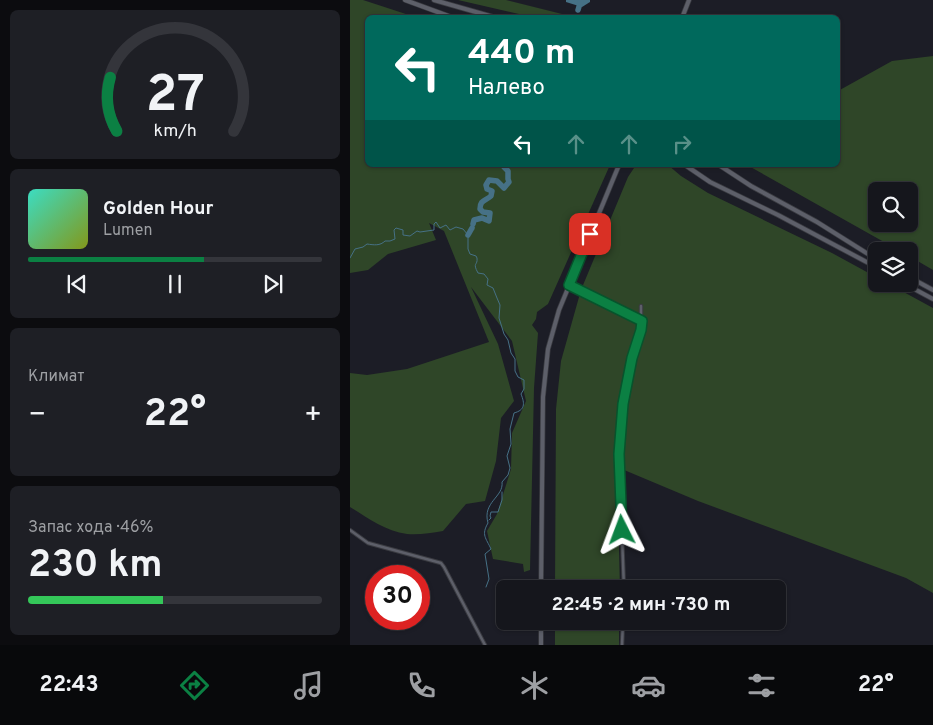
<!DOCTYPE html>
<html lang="ru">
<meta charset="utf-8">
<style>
:root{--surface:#15161c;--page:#1e1f25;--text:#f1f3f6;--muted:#9d9fa3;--line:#34353b;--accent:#0b8043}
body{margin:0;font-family:Overpass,sans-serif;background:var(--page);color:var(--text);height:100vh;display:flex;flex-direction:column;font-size:19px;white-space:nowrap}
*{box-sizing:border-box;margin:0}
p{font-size:16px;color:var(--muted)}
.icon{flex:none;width:28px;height:28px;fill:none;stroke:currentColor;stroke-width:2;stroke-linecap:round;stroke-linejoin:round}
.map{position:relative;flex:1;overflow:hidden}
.panel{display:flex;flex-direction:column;gap:10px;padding:10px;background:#0c0c0f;width:350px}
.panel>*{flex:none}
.banner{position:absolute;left:15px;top:15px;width:475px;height:152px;border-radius:8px;box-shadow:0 1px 4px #0004,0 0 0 1px var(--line);background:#00695c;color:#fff;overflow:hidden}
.controls{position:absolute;left:518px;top:182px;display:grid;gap:10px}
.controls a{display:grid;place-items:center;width:50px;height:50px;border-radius:8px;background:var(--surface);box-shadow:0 1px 4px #0004,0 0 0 1px var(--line);font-size:25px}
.speed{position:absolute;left:15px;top:565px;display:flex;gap:10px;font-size:25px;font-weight:700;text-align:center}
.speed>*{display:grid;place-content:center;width:65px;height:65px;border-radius:50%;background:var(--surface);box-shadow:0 1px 4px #0004,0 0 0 1px var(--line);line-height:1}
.speed .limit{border:8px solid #d22;background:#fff;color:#111}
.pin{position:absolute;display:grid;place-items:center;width:42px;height:42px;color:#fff;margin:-21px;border-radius:10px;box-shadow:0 2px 8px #0006}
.me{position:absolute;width:55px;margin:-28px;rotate:357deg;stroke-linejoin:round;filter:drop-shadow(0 0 4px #0008)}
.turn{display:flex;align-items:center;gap:18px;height:105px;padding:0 20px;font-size:22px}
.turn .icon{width:65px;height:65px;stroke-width:2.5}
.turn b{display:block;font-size:35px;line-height:42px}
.lanes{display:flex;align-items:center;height:48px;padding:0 20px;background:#0003;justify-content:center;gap:25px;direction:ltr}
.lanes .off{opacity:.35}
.big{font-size:38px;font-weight:700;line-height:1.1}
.panel .card{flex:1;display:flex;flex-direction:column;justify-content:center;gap:8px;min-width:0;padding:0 18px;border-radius:8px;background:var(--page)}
.panel .dial{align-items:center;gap:0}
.dial svg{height:130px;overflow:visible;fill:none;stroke:var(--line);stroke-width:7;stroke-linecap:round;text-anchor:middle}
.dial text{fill:var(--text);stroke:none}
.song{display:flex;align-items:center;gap:15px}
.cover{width:60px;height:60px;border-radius:8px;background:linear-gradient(135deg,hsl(170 70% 55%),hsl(70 70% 35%))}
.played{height:5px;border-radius:2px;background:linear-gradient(90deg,var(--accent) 60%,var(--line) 60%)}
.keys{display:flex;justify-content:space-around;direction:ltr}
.heat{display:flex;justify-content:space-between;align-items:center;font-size:28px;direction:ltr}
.charge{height:8px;border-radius:4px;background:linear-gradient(90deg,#34c759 46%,var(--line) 0)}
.trip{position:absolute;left:146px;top:580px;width:290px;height:50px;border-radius:8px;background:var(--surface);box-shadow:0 1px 4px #0004,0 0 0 1px var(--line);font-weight:700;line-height:50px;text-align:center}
.tabs{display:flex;height:80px;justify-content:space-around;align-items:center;background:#08090b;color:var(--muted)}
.tabs .icon{width:35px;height:35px}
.tabs .selected{color:var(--accent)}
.tabs b{font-size:22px;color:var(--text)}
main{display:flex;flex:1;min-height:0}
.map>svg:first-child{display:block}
.green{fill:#2f4628;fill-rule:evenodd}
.water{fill:#467186}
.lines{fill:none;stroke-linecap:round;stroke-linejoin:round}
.stream{stroke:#467186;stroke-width:1}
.river{stroke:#467186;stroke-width:5.5}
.minor-casing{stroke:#3a3b41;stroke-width:4.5}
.secondary-casing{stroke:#3a3b41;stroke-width:5.5}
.minor{stroke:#5d5f69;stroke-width:2.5}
.secondary{stroke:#5d5f69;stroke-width:4}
.route-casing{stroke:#07532c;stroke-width:12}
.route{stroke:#0b8043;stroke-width:9}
</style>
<main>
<section class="panel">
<div class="card dial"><svg viewBox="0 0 100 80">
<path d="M14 69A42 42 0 1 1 86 69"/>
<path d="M14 69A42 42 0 0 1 10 36" stroke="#0b8043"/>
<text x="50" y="56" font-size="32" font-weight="700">27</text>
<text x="50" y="72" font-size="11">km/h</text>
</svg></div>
<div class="card">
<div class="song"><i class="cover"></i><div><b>Golden Hour</b><p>Lumen</p></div></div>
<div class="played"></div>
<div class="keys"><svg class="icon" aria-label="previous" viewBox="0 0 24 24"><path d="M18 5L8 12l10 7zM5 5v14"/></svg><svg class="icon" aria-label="pause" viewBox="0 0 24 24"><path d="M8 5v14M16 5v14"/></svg><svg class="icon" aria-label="next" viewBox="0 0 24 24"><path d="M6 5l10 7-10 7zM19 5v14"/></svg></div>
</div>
<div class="card"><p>Климат</p>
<div class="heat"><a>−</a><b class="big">22°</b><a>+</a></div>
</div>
<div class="card"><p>Запас хода · 46%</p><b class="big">230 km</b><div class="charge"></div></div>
</section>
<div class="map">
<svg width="583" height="645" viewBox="0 0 583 645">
<rect width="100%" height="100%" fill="#1c1d26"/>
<g class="green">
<path d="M0,0H13L65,17L18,18V165H260L198,304L187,312L186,319L182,325L188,333L184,388L180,570L174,572L173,564L143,559L137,531L147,514L161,469L162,433L176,401L162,341L121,287L148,344L164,401L151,418L146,461L135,501L116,504L93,531C81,533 69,535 57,534C35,531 18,518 0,507V373L17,375L57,369L139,342L94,231L79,223L86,240L38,254L18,270L0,273Z"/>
<path d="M108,0H156L224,17H182Z"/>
<path d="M583,56V270L559,256V251H550L397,165H488V91L542,61ZM526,191H559V224H526Z"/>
<path d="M286,165H318L331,176L358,193L482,253L526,277V284H539L583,308V593L556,578L348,501L267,467L270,589H205L206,409L211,361L231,290L278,177Z"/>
<rect x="205" y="621" width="64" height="24"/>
</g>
<path class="water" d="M216,0H240V2L232,7L216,2Z"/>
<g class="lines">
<g class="stream">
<path d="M118,238V249L120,254L126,256L127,258C128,266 122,262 128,273L134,274L138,279L137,285L143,288L147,298L150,305L149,318L154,334L158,340L161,353L165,359V371L168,377L174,380V389L171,394C175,404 175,410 164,413L160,429L161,444L157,456L160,468L158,475L152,482C154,497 132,502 138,523C131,535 136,538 141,549L135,554L139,579L136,587"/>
<path d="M0,258L5,249L13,247L17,244C24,245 30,246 35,241H40L45,239L44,230L46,228L53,230V235L60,236L67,231L70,232L84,230V224L86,222L90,228L96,225L100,230L106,227L113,229L118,235"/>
<path d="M139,520L141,518L140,516L141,512H148L152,500V492"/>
</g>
<g class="river">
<path d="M228,10L231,0"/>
<path d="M123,224L124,220L132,218L139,221L140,213L133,212L130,209C130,200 135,201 141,196L142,191L137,189L136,185L139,180L147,181L154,188L159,182L158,179V171L154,167L159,165"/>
<path d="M118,235L122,228"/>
</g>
<g class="minor-casing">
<g id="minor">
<path d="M219,285L292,321"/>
<path d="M0,530L18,543L91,563L94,567L135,645"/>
<path d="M274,589L269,454L273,405L282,358L291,329V306"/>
<path d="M272,645L273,621"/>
</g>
</g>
<g class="secondary-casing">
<g id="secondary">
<path d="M55,0L104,18"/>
<path d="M84,0L147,18"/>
<path d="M332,18L339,0"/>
<path d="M335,165L360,182L428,215L526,267"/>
<path d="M369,165L401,186L467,222L526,259"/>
<path d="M559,277L583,290"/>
<path d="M555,284L583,299"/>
<path d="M191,589L193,397L198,349L209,310L269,165"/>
<path d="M191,645V621"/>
</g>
</g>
<use href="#minor" class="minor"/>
<use href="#secondary" class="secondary"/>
</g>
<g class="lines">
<g class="route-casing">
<path id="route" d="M240,234L219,285L292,321L291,330L282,358L273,404L269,454L272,530"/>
</g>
<use href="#route" class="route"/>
</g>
</svg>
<div class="controls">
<a><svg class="icon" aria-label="search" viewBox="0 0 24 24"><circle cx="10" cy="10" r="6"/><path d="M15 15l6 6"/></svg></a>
<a><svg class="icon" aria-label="layers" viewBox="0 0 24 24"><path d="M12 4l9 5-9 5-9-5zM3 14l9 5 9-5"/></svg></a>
</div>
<div class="speed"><div class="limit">30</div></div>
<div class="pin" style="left:240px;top:234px;background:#d93025"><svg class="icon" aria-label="arrive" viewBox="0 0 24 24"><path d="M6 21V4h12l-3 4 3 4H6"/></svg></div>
<svg class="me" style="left:272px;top:530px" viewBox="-20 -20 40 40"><path d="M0-17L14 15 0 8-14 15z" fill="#0b8043" stroke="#fff" stroke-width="4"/></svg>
<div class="trip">22:45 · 2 мин · 730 m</div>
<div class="banner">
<div class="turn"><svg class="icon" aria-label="left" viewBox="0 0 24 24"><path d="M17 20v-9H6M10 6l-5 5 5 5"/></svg><div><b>440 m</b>Налево</div></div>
<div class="lanes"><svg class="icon" aria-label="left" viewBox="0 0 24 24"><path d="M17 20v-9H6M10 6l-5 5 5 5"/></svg><svg class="icon off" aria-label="ahead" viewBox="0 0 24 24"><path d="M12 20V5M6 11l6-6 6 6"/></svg><svg class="icon off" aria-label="ahead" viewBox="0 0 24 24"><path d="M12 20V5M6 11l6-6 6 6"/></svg><svg class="icon off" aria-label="right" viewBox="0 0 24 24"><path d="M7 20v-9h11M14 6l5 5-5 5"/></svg></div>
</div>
</div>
</main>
<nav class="tabs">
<b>22:43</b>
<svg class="icon selected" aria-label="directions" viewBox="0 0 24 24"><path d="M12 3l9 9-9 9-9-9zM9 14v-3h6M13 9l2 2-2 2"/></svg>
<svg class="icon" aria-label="music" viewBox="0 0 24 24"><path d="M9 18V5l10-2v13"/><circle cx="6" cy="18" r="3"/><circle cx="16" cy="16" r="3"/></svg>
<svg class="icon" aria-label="phone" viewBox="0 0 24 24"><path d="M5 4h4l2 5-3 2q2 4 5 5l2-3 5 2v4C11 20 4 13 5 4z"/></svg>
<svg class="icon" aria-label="climate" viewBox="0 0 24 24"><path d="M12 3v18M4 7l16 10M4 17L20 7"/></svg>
<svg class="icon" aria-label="car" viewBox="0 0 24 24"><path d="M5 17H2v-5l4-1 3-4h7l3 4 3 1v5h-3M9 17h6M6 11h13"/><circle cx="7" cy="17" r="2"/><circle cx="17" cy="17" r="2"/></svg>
<svg class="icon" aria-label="filters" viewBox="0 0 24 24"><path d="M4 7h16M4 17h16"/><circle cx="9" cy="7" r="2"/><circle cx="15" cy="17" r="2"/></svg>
<b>22°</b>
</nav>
